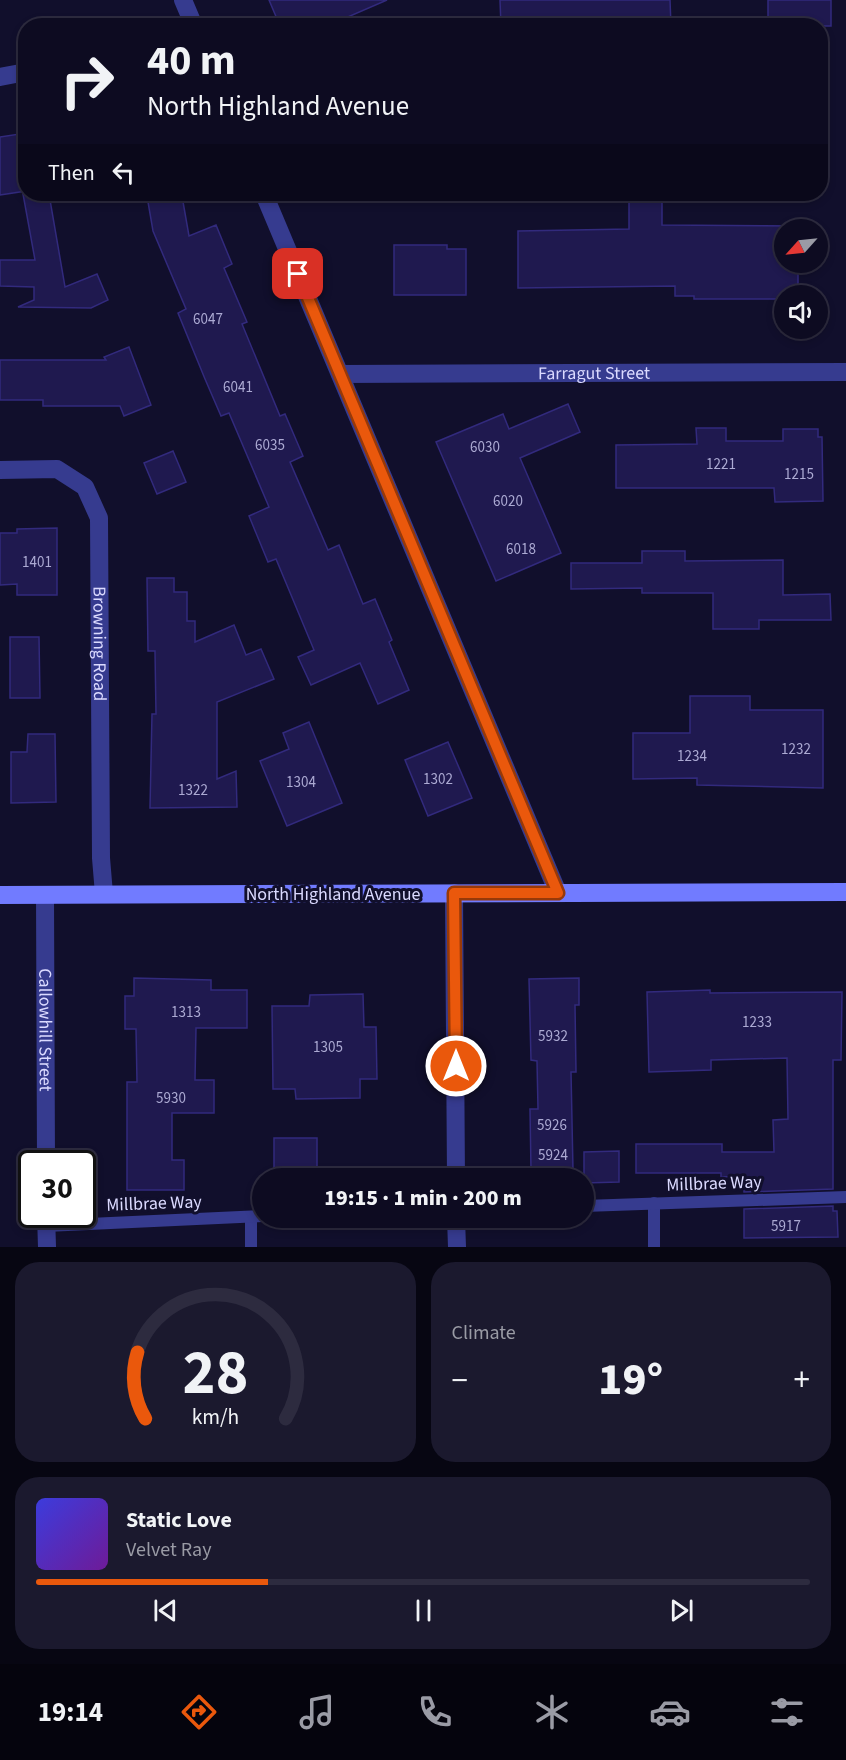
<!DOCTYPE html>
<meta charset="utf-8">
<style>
:root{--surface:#0d0b21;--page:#1b192e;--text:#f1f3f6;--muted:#9a9ba5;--line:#2d2b3f;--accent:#ea580c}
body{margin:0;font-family:"Source Sans 3",sans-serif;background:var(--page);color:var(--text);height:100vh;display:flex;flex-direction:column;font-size:22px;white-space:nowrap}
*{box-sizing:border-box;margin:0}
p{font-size:20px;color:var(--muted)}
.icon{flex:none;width:33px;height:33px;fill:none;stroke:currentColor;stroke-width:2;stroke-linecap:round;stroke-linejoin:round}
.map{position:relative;height:1247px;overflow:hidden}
.details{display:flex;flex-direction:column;gap:15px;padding:15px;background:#070612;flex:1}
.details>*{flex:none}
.hud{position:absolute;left:18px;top:18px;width:810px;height:183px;border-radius:24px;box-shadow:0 3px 9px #0003,0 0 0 2px var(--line);background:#0d0b21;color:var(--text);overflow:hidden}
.needle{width:39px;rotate:243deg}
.controls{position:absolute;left:774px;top:219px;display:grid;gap:12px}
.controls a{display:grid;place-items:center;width:54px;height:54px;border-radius:50%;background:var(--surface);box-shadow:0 3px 9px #0003,0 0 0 2px var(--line);font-size:30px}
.speed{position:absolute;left:18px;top:1150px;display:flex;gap:12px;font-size:30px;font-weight:700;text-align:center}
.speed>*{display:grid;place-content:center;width:78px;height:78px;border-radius:50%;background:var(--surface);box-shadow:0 3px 9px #0003,0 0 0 2px var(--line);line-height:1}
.speed .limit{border:3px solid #111;border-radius:9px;background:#fff;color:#111}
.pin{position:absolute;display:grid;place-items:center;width:51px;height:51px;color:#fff;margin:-26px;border-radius:12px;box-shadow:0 3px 9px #0006}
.me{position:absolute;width:66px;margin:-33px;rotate:0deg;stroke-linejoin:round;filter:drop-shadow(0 0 4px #0008)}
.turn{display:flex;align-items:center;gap:21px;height:126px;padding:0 30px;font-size:27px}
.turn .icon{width:78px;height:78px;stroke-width:2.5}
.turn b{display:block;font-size:42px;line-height:51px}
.then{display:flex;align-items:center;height:57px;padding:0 30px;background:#0003;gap:12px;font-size:22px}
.big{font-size:45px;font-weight:800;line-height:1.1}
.details .tile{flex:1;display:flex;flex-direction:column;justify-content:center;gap:9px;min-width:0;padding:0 21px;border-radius:24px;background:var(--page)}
.details .dial{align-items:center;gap:0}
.dial svg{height:156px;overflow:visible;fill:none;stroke:var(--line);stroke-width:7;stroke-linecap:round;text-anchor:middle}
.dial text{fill:var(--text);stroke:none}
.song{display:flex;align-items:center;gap:18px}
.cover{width:72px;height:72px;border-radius:9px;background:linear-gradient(135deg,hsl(240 70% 55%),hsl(280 70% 35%))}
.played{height:6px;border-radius:3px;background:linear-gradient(90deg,var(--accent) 30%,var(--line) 30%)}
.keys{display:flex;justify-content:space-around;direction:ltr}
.heat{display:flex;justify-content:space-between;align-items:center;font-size:33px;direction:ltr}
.details .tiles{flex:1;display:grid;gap:15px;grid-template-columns:1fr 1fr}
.tile:last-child{grid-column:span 2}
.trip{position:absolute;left:252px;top:1168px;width:342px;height:60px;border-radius:30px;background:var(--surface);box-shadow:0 3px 9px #0003,0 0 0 2px var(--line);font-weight:800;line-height:60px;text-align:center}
.tab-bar{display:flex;height:96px;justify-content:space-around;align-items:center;background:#05040d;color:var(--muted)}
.tab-bar .icon{width:42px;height:42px}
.tab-bar .active{color:var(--accent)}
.tab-bar b{font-size:27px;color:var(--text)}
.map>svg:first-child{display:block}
.building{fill:#1f194f;stroke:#322a7d;stroke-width:1.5}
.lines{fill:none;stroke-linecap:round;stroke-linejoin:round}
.lane{stroke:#363b8f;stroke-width:12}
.street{stroke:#363b8f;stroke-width:18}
.secondary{stroke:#717bff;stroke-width:18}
.route-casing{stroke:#983908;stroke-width:15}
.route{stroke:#ea580c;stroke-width:10}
.labels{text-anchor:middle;stroke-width:6;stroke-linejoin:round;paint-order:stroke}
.number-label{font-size:15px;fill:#acaad3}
.street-label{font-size:18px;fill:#dbdaff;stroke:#110f2c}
</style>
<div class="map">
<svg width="846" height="1247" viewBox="0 0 846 1247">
<rect width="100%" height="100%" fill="#110f2c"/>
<g class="building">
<path d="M269,0H387L327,26H280Z"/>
<path d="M500,0H670L671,26H501Z"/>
<rect x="768" y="0" width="63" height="26"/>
<path d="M26,133V191L0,195V137Z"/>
<path d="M23,194H49L65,287L97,274L108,300L91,308L18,307L34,300V287L0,286V260H35Z"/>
<path d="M629,194H662V225L801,226V230H784V262H802V267H798V296H784V299H694V296H675V286L518,288V231L629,229Z"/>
<path d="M182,196L189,236L216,225L232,264L224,268L247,322L242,324L280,416L285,414L303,456L290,462L328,550L339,545L363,604L375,599L392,640L389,642L409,690L378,704L360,663L311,685L298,657L314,650L276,559L268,562L249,516L269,507L229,413L221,416L205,379L178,313L186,309L153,231L148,202Z"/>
<path d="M394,245H447V249H466V295H394Z"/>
<path d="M129,347L151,405L124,416L120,406H43V400H0V360H106L104,357Z"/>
<path d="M568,404L580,432L520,458L561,553L496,581L436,442L503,414L509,429Z"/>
<path d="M696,428H726V441H783V429H818V437H822L823,501L775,502L774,488H616V445L697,444Z"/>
<path d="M173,451L186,482L157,494L144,463Z"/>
<path d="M57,528V595H17V584L0,585V533H17V529Z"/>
<path d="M642,551H685V561L783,560V595L830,594L831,620H759V629H713V593H642V588L571,589V563H642Z"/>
<path d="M147,578H174V592H187V621H195V642L234,625L246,655L261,649L274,679L217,702V779L236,771L237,807L150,808L152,714H156L155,651H148Z"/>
<path d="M10,637H39L40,698H10Z"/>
<path d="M690,696H750V710H823V788L697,785V778L633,779V733H690Z"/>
<path d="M309,722L342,803L287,826L260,761L289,749L283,733Z"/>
<path d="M28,734H55L56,802L11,803V752H27Z"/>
<path d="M448,742L472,798L428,816L405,760Z"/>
<path d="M134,978L211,980V990H247V1028H196L195,1080H214V1113H172V1160H184V1190H127V1082H137L136,1029H125V996H134Z"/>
<path d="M579,978V1005H575L576,1072H571L573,1170H531L530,1109H538L537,1061L531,1060L529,979Z"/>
<path d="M710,990V993L842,992L841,1060H833V1189L744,1192L743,1176L721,1177V1173H636V1144H722V1152H774L773,1120L788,1119L787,1058L711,1060V1070L649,1072L647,992Z"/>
<path d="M363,994L364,1027H376L377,1079H360V1098L296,1099L295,1089H273L272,1006H309L310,995Z"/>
<rect x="274" y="1138" width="43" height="41"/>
<path d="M619,1151V1182L584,1183V1152Z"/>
<path d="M833,1206V1211H837L838,1237L744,1238V1209Z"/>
</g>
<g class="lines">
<g class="lane">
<path d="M654,1203V1247"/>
<path d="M584,1206L846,1197"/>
<path d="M251,1217V1247"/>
<path d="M46,1226L262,1216"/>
</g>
<g class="street">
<path d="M183,0L194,26"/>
<path d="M0,77L26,72"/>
<path d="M264,194L558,893"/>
<path id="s1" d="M340,374L846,372"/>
<path id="s2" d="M0,470L57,469L85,487L99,518L101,858L104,894"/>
<path d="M454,893L456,1179"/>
<path id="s3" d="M45,895L46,1164"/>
<path d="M46,1215L47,1247"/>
<path d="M456,1218L457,1247"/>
</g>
<path class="secondary" d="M0,895L846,892"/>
</g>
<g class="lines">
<g class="route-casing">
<path id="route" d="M298,274L558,893H454L456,1066"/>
</g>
<use href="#route" class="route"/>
</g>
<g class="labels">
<g class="number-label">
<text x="208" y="324">6047</text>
<text x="238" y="392">6041</text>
<text x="270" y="450">6035</text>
<text x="485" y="452">6030</text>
<text x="721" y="469">1221</text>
<text x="799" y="479">1215</text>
<text x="508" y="506">6020</text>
<text x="521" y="554">6018</text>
<text x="37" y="567">1401</text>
<text x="796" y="754">1232</text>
<text x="692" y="761">1234</text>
<text x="438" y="784">1302</text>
<text x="301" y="787">1304</text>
<text x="193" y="795">1322</text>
<text x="186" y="1017">1313</text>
<text x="757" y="1027">1233</text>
<text x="553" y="1041">5932</text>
<text x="328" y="1052">1305</text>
<text x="171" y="1103">5930</text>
<text x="552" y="1130">5926</text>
<text x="553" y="1160">5924</text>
<text x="786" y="1231">5917</text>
</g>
<g class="street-label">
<text dy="6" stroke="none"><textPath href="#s1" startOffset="254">Farragut Street</textPath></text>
<text dy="6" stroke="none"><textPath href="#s2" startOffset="250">Browning Road</textPath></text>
<text x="333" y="900">North Highland Avenue</text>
<text dy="6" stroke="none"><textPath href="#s3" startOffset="135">Callowhill Street</textPath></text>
<text transform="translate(714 1183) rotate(-2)" y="6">Millbrae Way</text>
<text transform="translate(154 1203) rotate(-2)" y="6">Millbrae Way</text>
</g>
</g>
</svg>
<div class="controls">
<a><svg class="needle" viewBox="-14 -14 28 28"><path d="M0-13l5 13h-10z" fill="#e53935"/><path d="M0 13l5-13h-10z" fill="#9a9ba5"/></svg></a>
<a><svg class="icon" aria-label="sound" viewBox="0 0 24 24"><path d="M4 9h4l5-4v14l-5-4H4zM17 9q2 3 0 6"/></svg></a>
</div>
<div class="speed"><div class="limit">30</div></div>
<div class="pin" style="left:298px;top:274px;background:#d93025"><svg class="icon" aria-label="arrive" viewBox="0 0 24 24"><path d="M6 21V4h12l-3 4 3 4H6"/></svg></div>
<svg class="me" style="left:456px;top:1066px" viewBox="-20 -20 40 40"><circle r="17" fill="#ea580c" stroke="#fff" stroke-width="3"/><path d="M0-11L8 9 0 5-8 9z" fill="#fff"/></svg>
<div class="trip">19:15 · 1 min · 200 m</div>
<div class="hud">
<div class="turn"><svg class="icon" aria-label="right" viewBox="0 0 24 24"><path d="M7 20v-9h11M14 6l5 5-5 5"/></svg><div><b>40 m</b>North Highland Avenue</div></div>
<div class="then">Then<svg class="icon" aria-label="left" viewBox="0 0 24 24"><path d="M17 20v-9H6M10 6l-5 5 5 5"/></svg></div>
</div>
</div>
<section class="details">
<div class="tiles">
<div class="tile dial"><svg viewBox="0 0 100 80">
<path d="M14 69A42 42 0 1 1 86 69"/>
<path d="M14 69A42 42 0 0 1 10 35" stroke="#ea580c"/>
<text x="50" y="56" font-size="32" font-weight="700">28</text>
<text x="50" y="72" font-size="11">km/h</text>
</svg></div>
<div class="tile"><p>Climate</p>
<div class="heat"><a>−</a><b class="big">19°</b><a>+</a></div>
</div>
<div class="tile">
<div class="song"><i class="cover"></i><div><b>Static Love</b><p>Velvet Ray</p></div></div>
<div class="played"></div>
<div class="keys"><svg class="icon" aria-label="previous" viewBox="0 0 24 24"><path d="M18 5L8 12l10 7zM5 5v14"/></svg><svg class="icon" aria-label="pause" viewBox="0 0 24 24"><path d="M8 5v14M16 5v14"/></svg><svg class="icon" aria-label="next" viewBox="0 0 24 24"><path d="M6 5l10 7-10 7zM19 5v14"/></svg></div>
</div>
</div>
</section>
<nav class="tab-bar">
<b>19:14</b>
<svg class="icon active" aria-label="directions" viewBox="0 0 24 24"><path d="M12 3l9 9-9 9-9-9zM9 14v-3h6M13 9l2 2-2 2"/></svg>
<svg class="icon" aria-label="music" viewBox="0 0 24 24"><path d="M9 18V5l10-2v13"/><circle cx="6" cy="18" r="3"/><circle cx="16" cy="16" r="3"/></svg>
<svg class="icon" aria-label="phone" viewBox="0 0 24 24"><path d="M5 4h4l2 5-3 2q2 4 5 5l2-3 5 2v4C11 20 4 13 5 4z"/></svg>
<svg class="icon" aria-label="climate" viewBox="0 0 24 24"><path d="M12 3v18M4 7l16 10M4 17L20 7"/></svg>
<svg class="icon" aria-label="car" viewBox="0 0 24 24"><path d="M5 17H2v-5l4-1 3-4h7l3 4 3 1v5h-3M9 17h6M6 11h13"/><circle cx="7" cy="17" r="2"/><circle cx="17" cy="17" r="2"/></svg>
<svg class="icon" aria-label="filters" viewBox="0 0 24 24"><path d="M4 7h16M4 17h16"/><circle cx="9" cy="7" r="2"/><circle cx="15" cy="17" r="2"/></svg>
</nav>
